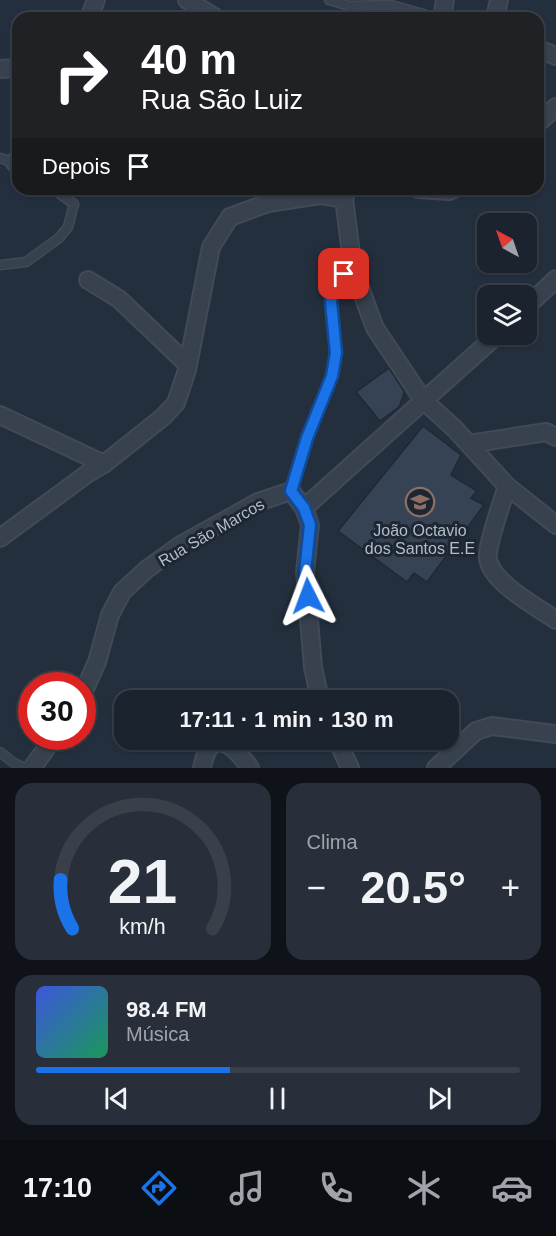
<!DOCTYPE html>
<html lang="pt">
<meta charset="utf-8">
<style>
:root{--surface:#1b232e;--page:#282f3a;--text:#f1f3f6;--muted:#a0a4aa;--line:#39404a;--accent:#1a73e8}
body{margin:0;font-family:Helvetica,sans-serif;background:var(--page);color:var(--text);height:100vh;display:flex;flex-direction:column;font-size:22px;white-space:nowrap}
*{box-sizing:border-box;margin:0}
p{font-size:20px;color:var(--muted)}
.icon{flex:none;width:33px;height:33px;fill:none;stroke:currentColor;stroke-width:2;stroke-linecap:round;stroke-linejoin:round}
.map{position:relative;height:768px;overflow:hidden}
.drawer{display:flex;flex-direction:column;gap:15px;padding:15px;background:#0f1319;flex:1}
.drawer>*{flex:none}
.top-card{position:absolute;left:12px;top:12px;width:532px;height:183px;border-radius:18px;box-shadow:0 2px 4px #0004,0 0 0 2px var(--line);background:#202124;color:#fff;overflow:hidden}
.needle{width:39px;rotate:320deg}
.tools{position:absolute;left:477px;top:213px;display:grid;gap:12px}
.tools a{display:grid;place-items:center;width:60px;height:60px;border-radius:12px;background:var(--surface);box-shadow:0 2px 4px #0004,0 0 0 2px var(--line);font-size:30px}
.speed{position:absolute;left:18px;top:672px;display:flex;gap:12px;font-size:30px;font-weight:700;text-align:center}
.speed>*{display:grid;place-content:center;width:78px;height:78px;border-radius:50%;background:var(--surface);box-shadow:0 2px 4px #0004,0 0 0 2px var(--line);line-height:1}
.speed .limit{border:9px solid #d22;background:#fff;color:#111}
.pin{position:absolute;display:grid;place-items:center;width:51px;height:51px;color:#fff;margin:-26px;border-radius:12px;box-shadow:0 3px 9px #0006}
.me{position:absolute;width:66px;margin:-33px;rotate:357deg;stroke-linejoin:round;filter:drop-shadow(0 0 4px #0008)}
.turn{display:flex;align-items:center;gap:21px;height:126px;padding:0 30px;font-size:27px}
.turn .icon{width:78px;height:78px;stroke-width:2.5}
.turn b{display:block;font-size:42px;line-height:51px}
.then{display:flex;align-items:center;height:57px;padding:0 30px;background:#0003;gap:12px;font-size:22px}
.big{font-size:45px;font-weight:700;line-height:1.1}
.drawer .widget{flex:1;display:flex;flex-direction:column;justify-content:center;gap:9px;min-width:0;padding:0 21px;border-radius:18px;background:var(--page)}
.drawer .dial{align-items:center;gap:0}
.dial svg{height:156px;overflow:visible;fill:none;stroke:var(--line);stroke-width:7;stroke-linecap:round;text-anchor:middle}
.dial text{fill:var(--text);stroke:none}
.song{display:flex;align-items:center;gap:18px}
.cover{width:72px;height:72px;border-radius:9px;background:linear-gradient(135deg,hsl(230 70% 55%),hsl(150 70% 35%))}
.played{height:6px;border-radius:3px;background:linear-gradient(90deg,var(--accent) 40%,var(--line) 40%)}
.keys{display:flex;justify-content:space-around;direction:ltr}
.heat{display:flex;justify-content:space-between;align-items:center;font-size:33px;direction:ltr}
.drawer .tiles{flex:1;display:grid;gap:15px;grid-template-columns:1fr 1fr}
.widget:last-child{grid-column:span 2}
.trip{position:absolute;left:114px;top:690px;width:345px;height:60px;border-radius:18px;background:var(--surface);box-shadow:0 2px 4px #0004,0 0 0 2px var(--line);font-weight:700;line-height:60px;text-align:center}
.menu{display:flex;height:96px;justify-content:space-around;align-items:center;background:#0b0e12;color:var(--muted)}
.menu .icon{width:42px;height:42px}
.menu .current{color:var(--accent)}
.menu b{font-size:27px;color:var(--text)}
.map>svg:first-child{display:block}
.building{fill:#364354;stroke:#1f2835;stroke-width:1.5}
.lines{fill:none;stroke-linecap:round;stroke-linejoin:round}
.lane-casing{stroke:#414a57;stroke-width:11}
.street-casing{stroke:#414a57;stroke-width:20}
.lane{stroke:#38414e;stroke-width:8}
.street{stroke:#38414e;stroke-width:16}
.route-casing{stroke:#114b97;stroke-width:15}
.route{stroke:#1a73e8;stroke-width:10}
.labels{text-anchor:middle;stroke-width:6;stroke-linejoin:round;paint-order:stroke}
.poi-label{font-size:16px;fill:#b4bcc9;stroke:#1d2633}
.street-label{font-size:16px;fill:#b4bcc9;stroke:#1d2633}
</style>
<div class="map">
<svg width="556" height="768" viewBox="0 0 556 768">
<rect width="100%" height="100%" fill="#242f3e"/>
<g class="building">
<path d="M389,368L404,391V394L399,407L380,421L356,392Z"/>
<path d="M423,426L461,455L451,475L477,491L471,498L484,505L427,582L414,573L407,582L338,531Z"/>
</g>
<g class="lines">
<g class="lane-casing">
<g id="lane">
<path d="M329,0L349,6L391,5L437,18"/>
<path d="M0,158L18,164"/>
<path d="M0,265L26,262L59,238L68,227L74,204L53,189"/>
<path d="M291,491L307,438L332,376L336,353L331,302L334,281L353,269"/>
<path d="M0,752L14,763L25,768"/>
</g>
</g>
<g class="street-casing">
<g id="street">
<path d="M187,0L216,18"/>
<path d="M89,18L96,0"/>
<path d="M442,18L445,0"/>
<path d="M495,18L499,0"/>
<path d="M538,49L556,56"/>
<path d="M0,69L18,68"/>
<path d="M538,123L556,107"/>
<path d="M15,163L18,158"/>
<path d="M418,189L449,191L454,189"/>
<path d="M347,190L344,199L353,269L375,328L423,400L455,429L507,486L556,525"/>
<path d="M88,280L119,299L188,365"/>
<path d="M526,307L556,279"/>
<path d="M0,415L104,464"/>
<path d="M469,444L546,432L556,437"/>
<path d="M507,486C503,499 486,547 488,559C492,583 537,607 556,620"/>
<path d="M0,538L87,474L104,464L163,417L176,403L187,370L211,247L230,217L268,203L320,195L344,199"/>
<path d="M82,695L97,662L110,615L122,592L147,569L179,546L258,502L291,491L304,508"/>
<path d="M320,700L313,667L305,572L310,525L304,508L498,334"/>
<path d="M337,740L350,768"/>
<path d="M32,768L55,736"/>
<path d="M202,768C210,725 233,744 250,768"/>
<path d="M436,768L476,731L492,726L556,734"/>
</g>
</g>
<use href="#lane" class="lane"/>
<use href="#street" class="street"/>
</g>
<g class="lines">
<g class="route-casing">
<path id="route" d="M308,596L305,572L310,525L304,508L291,491L307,438L332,376L336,353L331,302L334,281L344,274"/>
</g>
<use href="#route" class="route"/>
</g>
<defs>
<g id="school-ring" transform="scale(1.5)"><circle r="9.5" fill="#1d2633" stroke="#8d6e63" stroke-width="1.5"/><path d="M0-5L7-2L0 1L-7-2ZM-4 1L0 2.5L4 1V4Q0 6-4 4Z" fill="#8d6e63"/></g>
</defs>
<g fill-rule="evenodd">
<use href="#school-ring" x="420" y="502"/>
</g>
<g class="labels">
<g class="poi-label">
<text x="420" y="536">João Octavio<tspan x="420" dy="18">dos Santos E.E</tspan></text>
</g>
<g class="street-label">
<text transform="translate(211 532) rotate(-30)" y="6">Rua São Marcos</text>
</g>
</g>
</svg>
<div class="tools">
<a><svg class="needle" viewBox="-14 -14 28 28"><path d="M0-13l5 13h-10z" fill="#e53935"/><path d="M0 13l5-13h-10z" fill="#a0a4aa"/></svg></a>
<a><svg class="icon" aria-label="layers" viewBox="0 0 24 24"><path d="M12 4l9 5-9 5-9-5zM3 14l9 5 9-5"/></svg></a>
</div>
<div class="speed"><div class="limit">30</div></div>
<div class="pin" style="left:344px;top:274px;background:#d93025"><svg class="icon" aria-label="arrive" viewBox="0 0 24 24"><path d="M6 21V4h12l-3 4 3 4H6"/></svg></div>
<svg class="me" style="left:308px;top:596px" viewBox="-20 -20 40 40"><path d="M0-17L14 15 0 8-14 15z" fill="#1a73e8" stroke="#fff" stroke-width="4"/></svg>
<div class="trip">17:11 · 1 min · 130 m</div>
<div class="top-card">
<div class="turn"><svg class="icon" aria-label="right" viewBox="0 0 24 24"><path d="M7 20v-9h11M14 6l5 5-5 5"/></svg><div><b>40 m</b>Rua São Luiz</div></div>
<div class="then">Depois<svg class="icon" aria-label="arrive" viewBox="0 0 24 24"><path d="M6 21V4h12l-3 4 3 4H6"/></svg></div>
</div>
</div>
<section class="drawer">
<div class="tiles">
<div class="widget dial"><svg viewBox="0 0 100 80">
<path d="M14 69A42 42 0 1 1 86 69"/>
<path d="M14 69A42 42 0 0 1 8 44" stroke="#1a73e8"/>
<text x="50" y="56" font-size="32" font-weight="700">21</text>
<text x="50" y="72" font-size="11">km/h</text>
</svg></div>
<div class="widget"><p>Clima</p>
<div class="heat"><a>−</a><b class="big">20.5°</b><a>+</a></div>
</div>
<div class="widget">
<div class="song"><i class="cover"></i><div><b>98.4 FM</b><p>Música</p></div></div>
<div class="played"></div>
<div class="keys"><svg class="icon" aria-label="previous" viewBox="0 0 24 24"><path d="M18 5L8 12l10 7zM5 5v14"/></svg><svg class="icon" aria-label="pause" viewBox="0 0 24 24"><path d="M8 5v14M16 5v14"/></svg><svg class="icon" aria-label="next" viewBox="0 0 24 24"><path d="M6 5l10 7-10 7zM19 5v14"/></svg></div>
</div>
</div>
</section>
<nav class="menu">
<b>17:10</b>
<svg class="icon current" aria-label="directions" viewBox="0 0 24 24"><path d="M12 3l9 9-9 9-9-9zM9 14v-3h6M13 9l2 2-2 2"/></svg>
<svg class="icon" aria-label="music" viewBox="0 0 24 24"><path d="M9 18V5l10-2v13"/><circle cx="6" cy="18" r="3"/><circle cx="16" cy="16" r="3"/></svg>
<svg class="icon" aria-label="phone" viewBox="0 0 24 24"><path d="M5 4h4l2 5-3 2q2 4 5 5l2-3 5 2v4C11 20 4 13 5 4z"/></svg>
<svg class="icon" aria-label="climate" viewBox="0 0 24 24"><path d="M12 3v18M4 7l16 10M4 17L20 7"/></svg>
<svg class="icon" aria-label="car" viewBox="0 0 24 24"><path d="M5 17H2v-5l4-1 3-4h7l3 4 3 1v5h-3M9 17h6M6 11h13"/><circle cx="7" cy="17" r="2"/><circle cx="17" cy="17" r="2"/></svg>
</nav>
